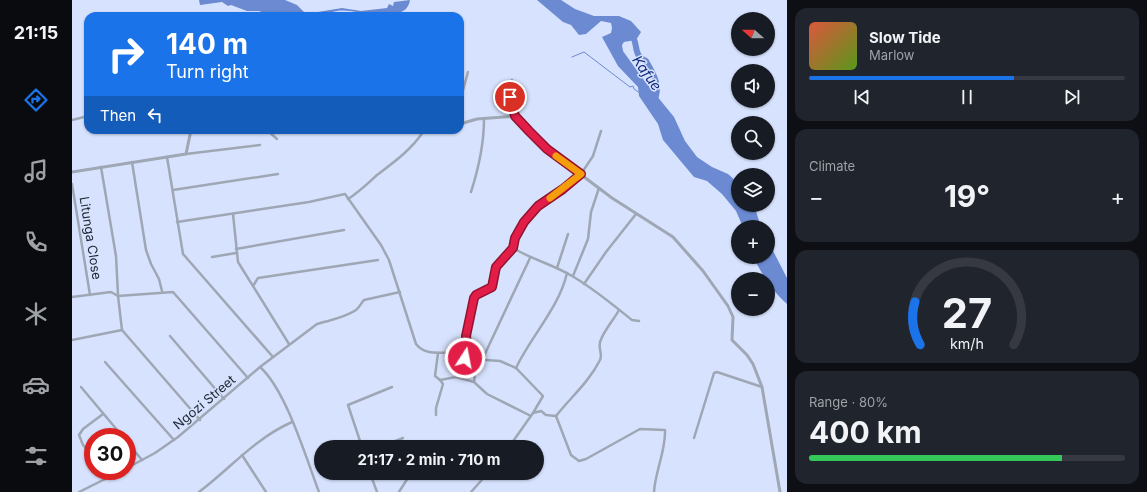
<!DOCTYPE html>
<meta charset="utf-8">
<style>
:root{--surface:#171b24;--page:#20242c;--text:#f1f3f6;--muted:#9ea1a6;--line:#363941;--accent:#1a73e8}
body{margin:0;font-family:Inter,sans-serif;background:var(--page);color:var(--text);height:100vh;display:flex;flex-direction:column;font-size:15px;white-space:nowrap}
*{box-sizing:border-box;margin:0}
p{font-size:13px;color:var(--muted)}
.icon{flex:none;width:22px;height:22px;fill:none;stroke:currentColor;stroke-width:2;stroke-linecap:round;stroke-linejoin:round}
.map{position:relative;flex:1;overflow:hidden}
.drawer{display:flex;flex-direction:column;gap:8px;padding:8px;background:#0d0f14;width:360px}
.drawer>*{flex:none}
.banner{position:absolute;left:12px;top:12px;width:380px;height:122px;border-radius:12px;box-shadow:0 1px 3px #0004;background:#1a73e8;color:#fff;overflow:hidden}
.needle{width:26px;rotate:291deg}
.buttons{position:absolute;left:659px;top:12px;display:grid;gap:8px}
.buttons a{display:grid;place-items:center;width:44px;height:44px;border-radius:50%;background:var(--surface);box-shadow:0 1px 3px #0004;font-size:20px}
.speed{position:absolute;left:12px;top:428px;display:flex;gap:8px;font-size:20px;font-weight:700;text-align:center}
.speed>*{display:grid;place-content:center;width:52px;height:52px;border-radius:50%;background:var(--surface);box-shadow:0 1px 3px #0004;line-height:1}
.speed .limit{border:6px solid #d22;background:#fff;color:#111}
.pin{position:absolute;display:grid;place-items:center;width:34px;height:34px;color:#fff;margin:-17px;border:2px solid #fff;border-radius:50%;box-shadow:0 1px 4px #0007}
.me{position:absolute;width:44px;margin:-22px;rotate:11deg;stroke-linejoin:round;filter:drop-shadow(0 0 3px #0008)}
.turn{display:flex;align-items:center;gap:14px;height:84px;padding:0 16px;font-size:18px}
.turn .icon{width:52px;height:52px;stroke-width:2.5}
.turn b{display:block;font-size:28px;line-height:34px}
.then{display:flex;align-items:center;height:38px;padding:0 16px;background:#0003;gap:8px;font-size:15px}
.big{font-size:30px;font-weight:700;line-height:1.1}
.drawer .widget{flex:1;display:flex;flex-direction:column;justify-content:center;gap:6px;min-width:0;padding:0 14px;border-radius:12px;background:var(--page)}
.drawer .dial{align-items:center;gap:0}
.dial svg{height:104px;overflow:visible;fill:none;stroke:var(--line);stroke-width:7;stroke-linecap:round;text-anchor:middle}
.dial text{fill:var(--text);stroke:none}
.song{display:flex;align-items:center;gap:12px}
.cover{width:48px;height:48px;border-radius:6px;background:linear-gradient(135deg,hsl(10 70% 55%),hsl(90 70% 35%))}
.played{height:4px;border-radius:2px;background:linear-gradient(90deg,var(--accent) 65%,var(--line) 65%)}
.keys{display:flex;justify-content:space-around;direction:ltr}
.heat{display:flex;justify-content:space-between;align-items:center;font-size:22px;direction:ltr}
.charge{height:6px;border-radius:3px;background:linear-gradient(90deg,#34c759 80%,var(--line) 0)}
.trip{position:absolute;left:242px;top:440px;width:230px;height:40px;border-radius:20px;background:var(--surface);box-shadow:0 1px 3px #0004;font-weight:700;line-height:40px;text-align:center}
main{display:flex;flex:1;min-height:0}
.menu{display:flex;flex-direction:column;width:72px;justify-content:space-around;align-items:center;background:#090b0e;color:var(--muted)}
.menu .icon{width:28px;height:28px}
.menu .selected{color:var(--accent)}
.menu b{font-size:18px;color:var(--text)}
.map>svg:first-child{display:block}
.water{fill:#6b8ad1}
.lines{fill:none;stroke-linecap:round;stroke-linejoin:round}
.stream{stroke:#6b8ad1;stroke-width:1}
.river{stroke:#6b8ad1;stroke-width:6}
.minor{stroke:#9fa6b4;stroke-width:2.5}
.tertiary{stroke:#9fa6b4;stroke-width:3}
.route-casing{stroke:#92132f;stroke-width:10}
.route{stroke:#e11d48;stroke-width:7}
.slow{stroke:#f59e0b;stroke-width:7}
.labels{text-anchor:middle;stroke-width:3;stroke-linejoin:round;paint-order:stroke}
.street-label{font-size:13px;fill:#1f2531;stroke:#d7e3fe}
.water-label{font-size:14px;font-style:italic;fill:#0e2779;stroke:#d7e3fe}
</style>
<main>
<nav class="menu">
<b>21:15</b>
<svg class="icon selected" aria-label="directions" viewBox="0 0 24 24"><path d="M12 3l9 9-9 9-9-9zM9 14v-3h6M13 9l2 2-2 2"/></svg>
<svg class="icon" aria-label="music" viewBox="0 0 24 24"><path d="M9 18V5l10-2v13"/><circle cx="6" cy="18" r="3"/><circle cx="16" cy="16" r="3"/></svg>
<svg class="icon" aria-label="phone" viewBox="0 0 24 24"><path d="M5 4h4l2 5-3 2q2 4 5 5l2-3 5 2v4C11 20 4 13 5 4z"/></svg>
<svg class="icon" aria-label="climate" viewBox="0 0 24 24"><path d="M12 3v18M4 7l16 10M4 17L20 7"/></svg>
<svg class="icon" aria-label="car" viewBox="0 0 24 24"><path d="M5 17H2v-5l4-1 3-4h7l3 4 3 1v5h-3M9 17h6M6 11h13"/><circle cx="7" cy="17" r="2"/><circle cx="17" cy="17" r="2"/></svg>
<svg class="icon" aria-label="filters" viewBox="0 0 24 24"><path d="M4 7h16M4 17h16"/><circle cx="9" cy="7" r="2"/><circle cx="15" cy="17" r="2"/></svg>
</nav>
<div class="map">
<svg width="715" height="492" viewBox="0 0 715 492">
<rect width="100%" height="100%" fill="#d7e3fe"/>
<g class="water">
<path d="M127,0H213L225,5L232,12L240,13L270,8L289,11L315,8L317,4L321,6L322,2L338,0C336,14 322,15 311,12L308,14C288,16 271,4 251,16L248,14L233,16L216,15L200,16L187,11H175L159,5L156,6L150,2L128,5Z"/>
<path d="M465,0H489L503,9L522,16H547L559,21L569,32L564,40L552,42L550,45L551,51L571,79L602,117L613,141L625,157L640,167L656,174L666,183V205H682L689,227H671L664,211L650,194L635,181L622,177L591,140L586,124L567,96L566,87L546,66L530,37L539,33L540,28L539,23L529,21L514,34L507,35L499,25L491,22Z"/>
<path d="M696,241L715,278V304C700,291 690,274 681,257H696Z"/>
</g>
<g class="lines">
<path class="stream" d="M500,57L512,52L558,87L561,86L562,89L568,93"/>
<path class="river" d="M559,34C567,42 560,56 574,61C582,75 589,86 582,102"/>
<g class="minor">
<path d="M440,80L438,97L443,116"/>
<path d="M388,101L396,72"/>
<path d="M0,120L16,116"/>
<path d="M195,130L205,139"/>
<path d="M114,154L188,145"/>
<path d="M95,157L111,254L201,357"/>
<path d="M60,162L74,250L79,264L87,279L90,291"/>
<path d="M29,167L44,256L46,295"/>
<path d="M0,184L18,295"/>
<path d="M101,190L206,174"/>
<path d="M399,192C407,167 412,145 412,119"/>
<path d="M276,199C287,192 295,184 305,175C322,162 339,150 351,132"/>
<path d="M161,214L166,262L217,344"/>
<path d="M105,222L237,202L273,194L309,245L317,260L344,344C355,358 372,350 387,354C391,355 393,357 398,358"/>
<path d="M441,248C461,260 480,264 500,276C521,288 541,305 560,320L567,321"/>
<path d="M164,249L272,230"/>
<path d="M140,257L164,253"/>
<path d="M485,268L496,234"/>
<path d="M501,276L516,239L519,212L527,188"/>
<path d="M512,284L534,252L564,214"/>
<path d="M181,286L186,278L306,260"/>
<path d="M46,296L50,330L128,420"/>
<path d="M0,297L39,292L46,296L101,292L176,378"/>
<path d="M98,336L152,399"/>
<path d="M0,340L50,330"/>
<path d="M366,353L363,376L368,380"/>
<path d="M411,358L458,258"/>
<path d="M33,362L102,440"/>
<path d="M188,367C214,390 234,458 247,492"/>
<path d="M444,368C459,336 487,308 495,273"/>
<path d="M402,382L405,359"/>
<path d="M9,387L51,437"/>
<path d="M461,413L469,411L474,415L484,416"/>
<path d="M364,415V408L371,384L368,380L384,377L402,382L415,394L459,416"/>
<path d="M484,416L499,455L507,461L514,459L568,429L593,430C594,450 583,472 582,492"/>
<path d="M484,416C499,397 517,382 528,360C531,354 526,349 528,342C532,330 541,321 547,310"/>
<path d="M622,438L642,373L645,372L690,387"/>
<path d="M55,442L70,460"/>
<path d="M290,447L276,405L320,387"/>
<path d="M308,447L331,438"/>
<path d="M437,447L461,413L471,396L444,368L428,361L400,359L396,353L394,336L402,298L404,295L420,287L424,267L441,248L443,237L452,222L466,206L491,189L509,174L521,156L529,131"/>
<path d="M170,455L194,492"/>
<path d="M21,456L11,445L7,435L11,429L31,414"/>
<path d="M55,468L83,453L106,437L188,367L245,324C258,320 272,318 284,310C288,307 289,303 292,300L328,292"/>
<path d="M34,471L38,476"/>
<path d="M298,473L305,492"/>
<path d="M7,492L49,471"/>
<path d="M127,492C159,468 182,439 220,422"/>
<path d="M327,492L339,473"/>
<path d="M399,492L416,473"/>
</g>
<g class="tertiary">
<path d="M388,124L405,119L443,116L475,149L540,198L601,237L631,271L656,306L661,317L660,340L675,355L681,364L690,387L708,492"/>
<path d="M346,130L355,132L371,130"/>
<path d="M0,172L114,154L119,130"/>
</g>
</g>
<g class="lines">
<g class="route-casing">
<path id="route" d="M393,358L400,359L396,353L394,336L402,298L404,295L420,287L424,267L441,248L443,238L452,222L466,206L491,189L509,174L475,149L457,131L443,116L438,97"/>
</g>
<use href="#route" class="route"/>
<path class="slow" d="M478,198L509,174L484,156"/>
</g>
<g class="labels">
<g class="street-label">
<text transform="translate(19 238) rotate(81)" y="5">Litunga Close</text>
<text transform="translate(132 402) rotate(-40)" y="5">Ngozi Street</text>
</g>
<g class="water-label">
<text transform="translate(575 73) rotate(55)" y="5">Kafue</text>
</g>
</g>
</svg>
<div class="buttons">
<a><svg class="needle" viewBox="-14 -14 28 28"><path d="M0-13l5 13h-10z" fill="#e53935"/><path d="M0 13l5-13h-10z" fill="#9ea1a6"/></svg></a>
<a><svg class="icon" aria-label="sound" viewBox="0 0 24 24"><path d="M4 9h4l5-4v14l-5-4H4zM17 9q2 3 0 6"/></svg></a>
<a><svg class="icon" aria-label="search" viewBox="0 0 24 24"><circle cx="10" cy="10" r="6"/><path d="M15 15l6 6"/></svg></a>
<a><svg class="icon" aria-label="layers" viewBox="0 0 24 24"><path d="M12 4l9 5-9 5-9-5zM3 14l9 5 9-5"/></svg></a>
<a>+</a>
<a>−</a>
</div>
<div class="speed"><div class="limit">30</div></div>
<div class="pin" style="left:438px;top:97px;background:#d93025"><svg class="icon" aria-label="arrive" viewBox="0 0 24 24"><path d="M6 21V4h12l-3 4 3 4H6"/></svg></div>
<svg class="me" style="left:393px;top:358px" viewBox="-20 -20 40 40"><circle r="17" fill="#e11d48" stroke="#fff" stroke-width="3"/><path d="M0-11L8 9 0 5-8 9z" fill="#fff"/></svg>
<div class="trip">21:17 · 2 min · 710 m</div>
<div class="banner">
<div class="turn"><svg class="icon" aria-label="right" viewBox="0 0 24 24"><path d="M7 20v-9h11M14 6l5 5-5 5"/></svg><div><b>140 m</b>Turn right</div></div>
<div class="then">Then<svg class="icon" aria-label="left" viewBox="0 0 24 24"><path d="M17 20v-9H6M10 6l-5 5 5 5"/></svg></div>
</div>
</div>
<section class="drawer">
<div class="widget">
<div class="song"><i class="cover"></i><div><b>Slow Tide</b><p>Marlow</p></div></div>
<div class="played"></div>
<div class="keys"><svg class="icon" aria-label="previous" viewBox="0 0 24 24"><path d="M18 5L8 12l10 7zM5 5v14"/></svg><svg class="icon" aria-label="pause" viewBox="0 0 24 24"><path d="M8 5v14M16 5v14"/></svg><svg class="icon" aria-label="next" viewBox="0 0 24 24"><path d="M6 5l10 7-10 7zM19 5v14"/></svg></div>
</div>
<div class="widget"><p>Climate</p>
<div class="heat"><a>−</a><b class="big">19°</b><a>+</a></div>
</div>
<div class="widget dial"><svg viewBox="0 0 100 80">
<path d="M14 69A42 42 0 1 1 86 69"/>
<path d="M14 69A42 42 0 0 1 10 36" stroke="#1a73e8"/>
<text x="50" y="56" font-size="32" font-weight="700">27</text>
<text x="50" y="72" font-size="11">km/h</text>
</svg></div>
<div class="widget"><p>Range · 80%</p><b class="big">400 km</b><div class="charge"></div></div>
</section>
</main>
